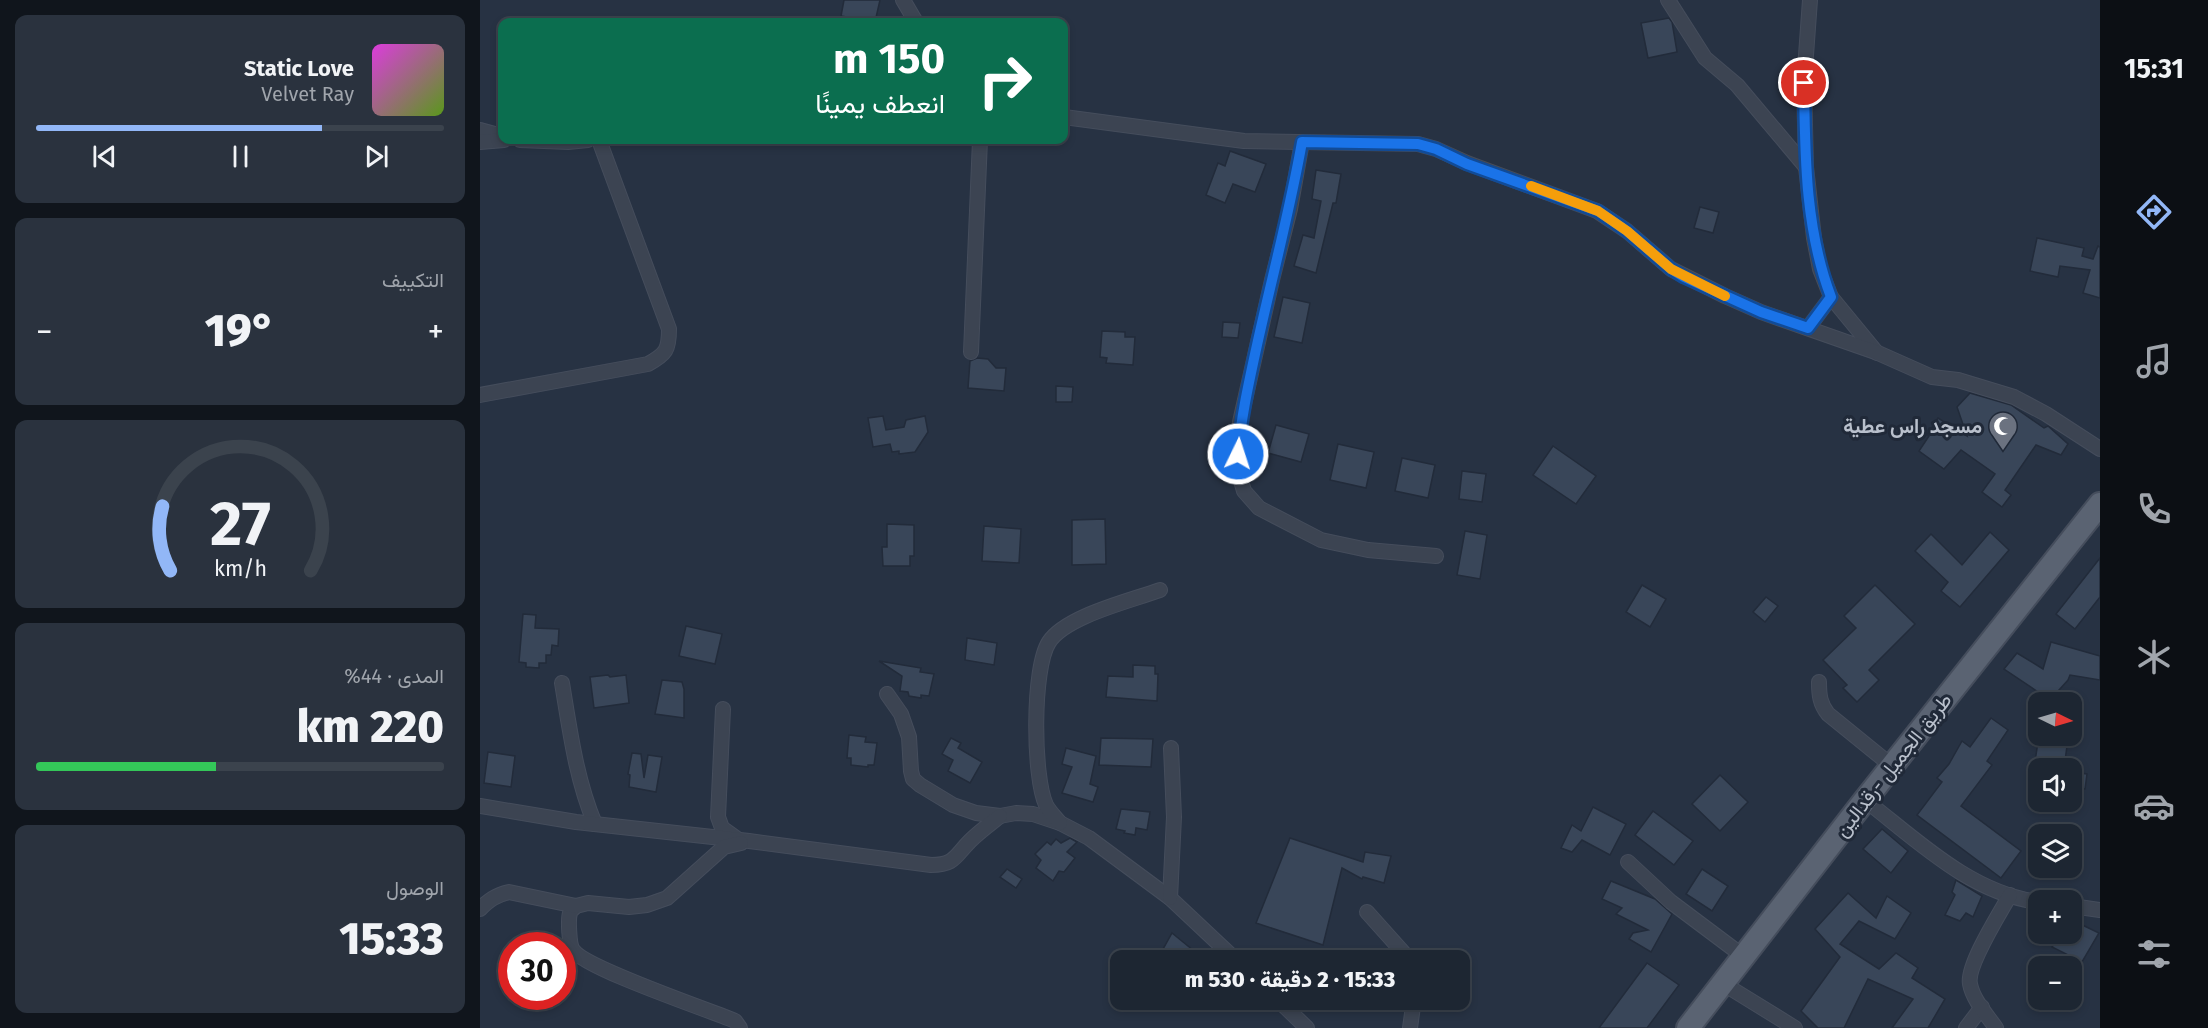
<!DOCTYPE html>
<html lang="ar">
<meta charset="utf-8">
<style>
:root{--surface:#1d2632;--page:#2a323e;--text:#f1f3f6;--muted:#a0a5ac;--line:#3b434d;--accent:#92b7f7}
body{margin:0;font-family:"Fira Sans",Vazirmatn,sans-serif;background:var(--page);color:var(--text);direction:rtl;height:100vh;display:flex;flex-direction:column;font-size:22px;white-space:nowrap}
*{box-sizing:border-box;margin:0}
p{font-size:20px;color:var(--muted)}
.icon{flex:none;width:33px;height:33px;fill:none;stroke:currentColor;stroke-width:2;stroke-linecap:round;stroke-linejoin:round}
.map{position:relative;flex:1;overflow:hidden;direction:ltr}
.drawer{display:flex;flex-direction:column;gap:15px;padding:15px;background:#10151c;width:480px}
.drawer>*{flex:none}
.hud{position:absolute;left:18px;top:18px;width:570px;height:126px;border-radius:12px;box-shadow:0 3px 9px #0003,0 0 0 2px var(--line);direction:rtl;background:#0b6e4f;color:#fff;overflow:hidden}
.needle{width:39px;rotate:95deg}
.tools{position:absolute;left:1548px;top:692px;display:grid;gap:12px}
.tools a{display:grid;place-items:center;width:54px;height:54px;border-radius:12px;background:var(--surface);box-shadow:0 3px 9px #0003,0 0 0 2px var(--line);font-size:30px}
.speed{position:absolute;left:18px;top:932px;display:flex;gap:12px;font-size:30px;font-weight:700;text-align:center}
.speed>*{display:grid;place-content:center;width:78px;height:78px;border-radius:50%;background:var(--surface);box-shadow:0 3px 9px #0003,0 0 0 2px var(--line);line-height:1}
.speed .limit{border:9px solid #d22;background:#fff;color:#111}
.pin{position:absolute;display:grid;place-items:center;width:51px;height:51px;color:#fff;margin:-26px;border:3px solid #fff;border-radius:50%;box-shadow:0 2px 6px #0007}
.me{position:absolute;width:66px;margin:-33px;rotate:4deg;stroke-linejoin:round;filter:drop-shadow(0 0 4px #0008)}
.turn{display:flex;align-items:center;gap:21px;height:126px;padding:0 24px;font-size:27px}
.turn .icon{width:78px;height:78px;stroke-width:2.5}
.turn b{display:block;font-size:42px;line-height:51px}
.big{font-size:45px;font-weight:800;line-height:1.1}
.drawer .tile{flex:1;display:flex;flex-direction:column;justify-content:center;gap:9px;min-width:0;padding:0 21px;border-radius:12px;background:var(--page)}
.drawer .dial{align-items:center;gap:0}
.dial svg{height:156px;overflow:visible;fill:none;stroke:var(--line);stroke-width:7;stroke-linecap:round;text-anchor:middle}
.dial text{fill:var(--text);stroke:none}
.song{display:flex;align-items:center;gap:18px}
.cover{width:72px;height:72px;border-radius:9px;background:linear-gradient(135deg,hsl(300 70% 55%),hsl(90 70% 35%))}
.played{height:6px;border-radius:3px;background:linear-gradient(90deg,var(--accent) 70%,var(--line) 70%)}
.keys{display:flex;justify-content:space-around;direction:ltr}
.heat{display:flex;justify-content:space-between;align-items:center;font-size:33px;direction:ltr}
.charge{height:9px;border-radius:4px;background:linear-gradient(90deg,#34c759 44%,var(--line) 0)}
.trip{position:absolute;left:630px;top:950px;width:360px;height:60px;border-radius:12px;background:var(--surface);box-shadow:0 3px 9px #0003,0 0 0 2px var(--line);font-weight:800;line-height:60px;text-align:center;direction:rtl}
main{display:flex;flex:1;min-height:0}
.menu{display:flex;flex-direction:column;width:108px;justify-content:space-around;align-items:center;background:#0c0f14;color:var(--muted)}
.menu .icon{width:42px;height:42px}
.menu .active{color:var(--accent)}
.menu b{font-size:27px;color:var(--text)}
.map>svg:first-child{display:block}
.building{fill:#394659;stroke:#222b3a;stroke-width:1.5}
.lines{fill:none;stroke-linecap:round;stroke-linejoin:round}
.street-casing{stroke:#454d5c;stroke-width:16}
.primary-casing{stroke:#454d5c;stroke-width:26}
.street{stroke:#3c4452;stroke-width:14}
.primary{stroke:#5a6372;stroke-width:22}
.route-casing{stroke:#114b97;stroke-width:15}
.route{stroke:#1a73e8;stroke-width:10}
.slow{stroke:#f59e0b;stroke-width:10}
.labels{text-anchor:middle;stroke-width:6;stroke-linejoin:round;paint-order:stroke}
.poi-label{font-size:20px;font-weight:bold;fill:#b9c0cc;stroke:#202938;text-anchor:end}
.street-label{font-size:20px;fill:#b9c0cc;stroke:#202938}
</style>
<main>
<nav class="menu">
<b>15:31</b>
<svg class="icon active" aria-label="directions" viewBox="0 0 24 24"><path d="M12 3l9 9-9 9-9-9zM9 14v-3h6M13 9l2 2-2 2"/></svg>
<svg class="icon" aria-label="music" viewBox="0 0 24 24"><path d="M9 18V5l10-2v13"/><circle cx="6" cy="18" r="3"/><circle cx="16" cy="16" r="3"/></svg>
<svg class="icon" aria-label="phone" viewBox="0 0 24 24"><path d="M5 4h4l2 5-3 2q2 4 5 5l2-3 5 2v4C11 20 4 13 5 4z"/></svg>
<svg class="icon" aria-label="climate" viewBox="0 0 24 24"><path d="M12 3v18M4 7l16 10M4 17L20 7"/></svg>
<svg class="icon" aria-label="car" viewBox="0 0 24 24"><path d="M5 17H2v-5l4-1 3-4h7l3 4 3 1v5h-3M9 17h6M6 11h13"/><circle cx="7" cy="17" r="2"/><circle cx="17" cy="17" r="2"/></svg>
<svg class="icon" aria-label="filters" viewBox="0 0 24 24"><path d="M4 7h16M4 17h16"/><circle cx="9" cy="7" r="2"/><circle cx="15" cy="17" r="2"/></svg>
</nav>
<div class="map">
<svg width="1620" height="1028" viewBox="0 0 1620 1028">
<rect width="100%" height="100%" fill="#273243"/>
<g class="building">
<path d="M364,0H400L395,22H366L367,17L361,16Z"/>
<path d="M1189,18L1192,22L1197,52L1168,58L1161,23Z"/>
<path d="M750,151L786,164L775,192L753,184L745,203L726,195L738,163L745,166Z"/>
<path d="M836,170L861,174L856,203H853L836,273L814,266L823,235L834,238L841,201L832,199Z"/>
<path d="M1220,207L1239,212L1233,233L1214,228Z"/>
<path d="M1557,238L1604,248L1602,256L1613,259L1618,246L1620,247V298L1603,293L1610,270L1580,266L1578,277L1550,271Z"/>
<path d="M803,297L830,303L822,343L794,337Z"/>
<path d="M743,322L760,323L758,338L742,337Z"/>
<path d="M622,331L645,332V337H655L653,365L626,363L627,358L620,357Z"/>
<path d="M497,358L508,359L516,368H526L524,391L488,388L490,361Z"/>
<path d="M576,386L593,387L592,402H576Z"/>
<path d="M1490,393L1531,405L1564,428L1568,426L1588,444L1581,455L1556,445L1525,490L1531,495L1522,507L1502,492L1515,474L1481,450L1464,469L1439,451L1449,436L1447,435L1458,418L1487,436L1477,407Z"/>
<path d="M403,416L406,430L424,427L426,420L445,416L448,432L435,452L419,454V451L412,452L410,444L393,447L388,418Z"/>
<path d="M796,425L829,434L821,462L788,453Z"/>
<path d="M858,444L894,452L886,488L850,480Z"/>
<path d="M1073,446L1116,476L1096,504L1053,475Z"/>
<path d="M922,458L955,465L948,498L915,491Z"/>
<path d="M982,471L1006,474L1002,502L979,499Z"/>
<path d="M625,519L626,564L592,565V520Z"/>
<path d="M407,524L434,525V556H430V566H403L402,547H407Z"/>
<path d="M504,526L541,529L539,563L502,561Z"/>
<path d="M985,531L1007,535L1000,579L977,575Z"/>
<path d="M1510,532L1529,550L1480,607L1461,591L1468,582L1435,551L1451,534L1482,565Z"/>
<path d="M1620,558V597L1595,629L1576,614Z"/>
<path d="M1162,585L1186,599L1170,627L1146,612Z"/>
<path d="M1395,585L1435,624L1389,670L1399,680L1377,702L1363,688L1367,685L1343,660L1376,628L1364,616Z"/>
<path d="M1286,597L1298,606L1285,622L1273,612Z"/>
<path d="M43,614L56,615L55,628L79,629L78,646L72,645L71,655H66V663H59V668L46,667V663L39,662Z"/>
<path d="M206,626L242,634L235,664L199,656Z"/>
<path d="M487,638L517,643L514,665L485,660Z"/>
<path d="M1571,642L1620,656V680L1590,675L1588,680L1570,700L1524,669L1537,653L1563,669Z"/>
<path d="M399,661L441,668L440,672L454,674L449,696L441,695V698L429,696L428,692L420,691L422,676Z"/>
<path d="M653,665L675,666V674H678L677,701L626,697L628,676L653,677Z"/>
<path d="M128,675L130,677L146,675L149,703L114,708L110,677Z"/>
<path d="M182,680L202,682L204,689V718L175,714Z"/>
<path d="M1511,718L1528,730L1507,761L1512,765L1481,806L1541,851L1521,878L1437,815L1462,782L1457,778L1469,764L1482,741L1490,747Z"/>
<path d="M369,735L386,737L385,742L397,743L394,765H388V767L371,765V758H367Z"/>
<path d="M471,738L481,743L478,748L502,762L490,783L468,771L473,760L462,754Z"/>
<path d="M621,738L673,739L671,767L619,765Z"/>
<path d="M1558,742L1587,746L1584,768H1554Z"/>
<path d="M586,748L616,756L610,784L618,787L613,802L582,793L592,767L582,764Z"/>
<path d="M8,752L35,756L31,787L4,783Z"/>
<path d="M152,753L161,754L164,778L168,755L182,757L176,792L149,787L150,775L148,774Z"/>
<path d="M1592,772L1607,774L1605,789L1592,788Z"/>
<path d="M1240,775L1268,802L1240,831L1212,804Z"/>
<path d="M1113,807L1146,824L1130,855L1102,840L1092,852L1081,848L1092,825L1101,831Z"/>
<path d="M641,809L670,812L667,830L656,828L655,835L644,833L645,831L636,829Z"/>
<path d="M1173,811L1213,841L1194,865L1155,835Z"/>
<path d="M1402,829L1428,851L1411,873L1383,849Z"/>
<path d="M590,838L597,842L587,852L595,858L584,872L579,871L573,881L556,868L561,860L555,854L567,842L571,845L576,839L581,843Z"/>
<path d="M810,838L883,862L885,852L911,856L904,883L883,877L882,879L862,868L843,945L776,923Z"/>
<path d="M527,869L542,879L536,888L520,877Z"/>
<path d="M1222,869L1248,886L1232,911L1206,894Z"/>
<path d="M1476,880L1502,896L1493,917L1486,913L1480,921L1465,915L1475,895L1472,892Z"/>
<path d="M1131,881L1175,899L1192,914L1171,952L1149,939L1153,933L1168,930L1136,914L1142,908L1122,899Z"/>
<path d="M1368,893L1396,918L1407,896L1431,913L1415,939L1379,921L1360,944L1399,969L1416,953L1438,968L1432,978L1465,999L1448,1028H1412L1433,999L1388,979L1364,1028H1338L1321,1011L1360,957L1335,929Z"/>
<path d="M1592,920L1619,933L1602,962L1572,947L1581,933H1592Z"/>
<path d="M692,933L725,960H677Z"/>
<path d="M1167,963L1199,985L1167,1028H1119Z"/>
</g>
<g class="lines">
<g class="street-casing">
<g id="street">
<path d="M423,0L436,22"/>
<path d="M1188,0L1225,58L1257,85L1326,167"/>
<path d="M1330,0L1324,83L1326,167L1334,238L1340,269L1351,297L1397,353"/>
<path d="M584,117L764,141L938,144L956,149L987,163L1117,211L1147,231L1191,269L1245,296L1281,312L1398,353L1452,377L1478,380L1534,397L1566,414L1620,449"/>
<path d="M0,130L22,136"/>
<path d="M40,140L88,142L108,140"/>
<path d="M0,142L24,140"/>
<path d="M822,142L810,209L792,280L760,422L758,455L759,474L764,491L779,508L841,540L888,550L956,556"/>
<path d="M1328,328L1351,297"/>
<path d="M491,352L500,140"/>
<path d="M0,395L168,364C186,354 189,350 189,329L119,140"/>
<path d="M1339,682C1339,695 1340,704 1348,714L1412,766"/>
<path d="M82,683C90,731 96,779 115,824"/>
<path d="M407,694L421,714L429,737L431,771L433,779L440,785L473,805L496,813L520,816L536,813L553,814L580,823L609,838L690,898L756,960"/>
<path d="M243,709L238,817L242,828L256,838"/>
<path d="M1385,800C1437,840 1490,893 1558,902"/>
<path d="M0,806L96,822L269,841L451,865C475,865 475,856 490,841C499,832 510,824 520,816"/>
<path d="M580,823C576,818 569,811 566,805C553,777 552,668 569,642C586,616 650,601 680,590"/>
<path d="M1148,862L1191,902L1263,956"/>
<path d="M690,898L694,817L691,748"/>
<path d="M96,906C94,908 91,910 90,913C88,919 89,945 93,950C104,968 229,1010 255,1021L260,1028"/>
<path d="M1592,906L1620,910"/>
<path d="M0,909C9,900 16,895 29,892L96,906L108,903L149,907L167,905L187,898L244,847L261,843"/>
<path d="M887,912L930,960"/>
<path d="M1242,983L1315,1028"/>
<path d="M797,999L827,1028"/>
<path d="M930,1028L934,999"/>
<path d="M1486,1028L1502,1007"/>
<path d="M1516,1028C1507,1015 1493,1000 1490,984C1486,966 1520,913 1530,895"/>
</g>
</g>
<g class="primary-casing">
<path id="primary" d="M1208,1028L1385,800L1620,504"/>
</g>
<use href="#street" class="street"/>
<use href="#primary" class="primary"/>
</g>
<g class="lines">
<g class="route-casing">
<path id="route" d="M758,454C761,417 769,382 777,345C792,277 810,210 822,142L938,144L956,149L987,164L1118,211L1147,231L1191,269L1204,277L1281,312L1328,328L1351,297C1325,229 1325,155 1324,83"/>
</g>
<use href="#route" class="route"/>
<path class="slow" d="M1051,186L1118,211L1147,231L1191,269L1245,296"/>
</g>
<defs>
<g id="mosque-pin" transform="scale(1.5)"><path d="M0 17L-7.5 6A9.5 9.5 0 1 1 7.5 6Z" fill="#6b7280" stroke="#202938"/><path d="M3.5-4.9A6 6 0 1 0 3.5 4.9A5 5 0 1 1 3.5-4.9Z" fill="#fff"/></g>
</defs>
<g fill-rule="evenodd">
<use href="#mosque-pin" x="1523" y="426"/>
</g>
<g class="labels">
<g class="poi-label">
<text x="1502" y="433">مسجد راس عطية</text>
</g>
<g class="street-label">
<text transform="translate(1413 765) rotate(-52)" y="7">طريق الجميل -رقدالين</text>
</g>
</g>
</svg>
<div class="tools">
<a><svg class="needle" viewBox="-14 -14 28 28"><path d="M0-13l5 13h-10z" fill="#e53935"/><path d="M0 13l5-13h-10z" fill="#a0a5ac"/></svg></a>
<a><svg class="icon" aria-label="sound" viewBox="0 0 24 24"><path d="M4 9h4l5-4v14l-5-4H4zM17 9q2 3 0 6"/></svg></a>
<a><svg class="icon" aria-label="layers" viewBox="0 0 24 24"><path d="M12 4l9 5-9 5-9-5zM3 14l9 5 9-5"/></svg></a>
<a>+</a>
<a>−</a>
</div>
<div class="speed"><div class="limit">30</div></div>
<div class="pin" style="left:1324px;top:83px;background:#d93025"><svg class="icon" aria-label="arrive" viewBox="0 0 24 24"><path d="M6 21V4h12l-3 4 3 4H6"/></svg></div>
<svg class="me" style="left:758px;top:454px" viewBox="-20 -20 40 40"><circle r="17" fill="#1a73e8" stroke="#fff" stroke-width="3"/><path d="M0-11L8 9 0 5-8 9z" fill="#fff"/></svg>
<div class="trip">15:33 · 2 دقيقة · 530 m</div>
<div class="hud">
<div class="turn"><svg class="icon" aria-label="right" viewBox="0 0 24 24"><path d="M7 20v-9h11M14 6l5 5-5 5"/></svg><div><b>150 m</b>انعطف يمينًا</div></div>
</div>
</div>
<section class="drawer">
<div class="tile">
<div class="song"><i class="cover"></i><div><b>Static Love</b><p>Velvet Ray</p></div></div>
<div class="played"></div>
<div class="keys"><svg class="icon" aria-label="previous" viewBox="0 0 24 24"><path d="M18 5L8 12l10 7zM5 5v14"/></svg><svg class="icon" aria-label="pause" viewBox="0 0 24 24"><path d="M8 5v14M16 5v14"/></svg><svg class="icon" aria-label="next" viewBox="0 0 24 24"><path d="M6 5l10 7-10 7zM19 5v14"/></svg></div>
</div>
<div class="tile"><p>التكييف</p>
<div class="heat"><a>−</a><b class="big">19°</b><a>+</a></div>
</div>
<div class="tile dial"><svg viewBox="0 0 100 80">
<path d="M14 69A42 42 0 1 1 86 69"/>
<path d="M14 69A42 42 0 0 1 10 36" stroke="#92b7f7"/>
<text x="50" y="56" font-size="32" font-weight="700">27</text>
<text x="50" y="72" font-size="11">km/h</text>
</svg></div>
<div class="tile"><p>المدى · 44%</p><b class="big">220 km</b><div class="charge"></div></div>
<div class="tile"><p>الوصول</p><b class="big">15:33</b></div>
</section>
</main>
